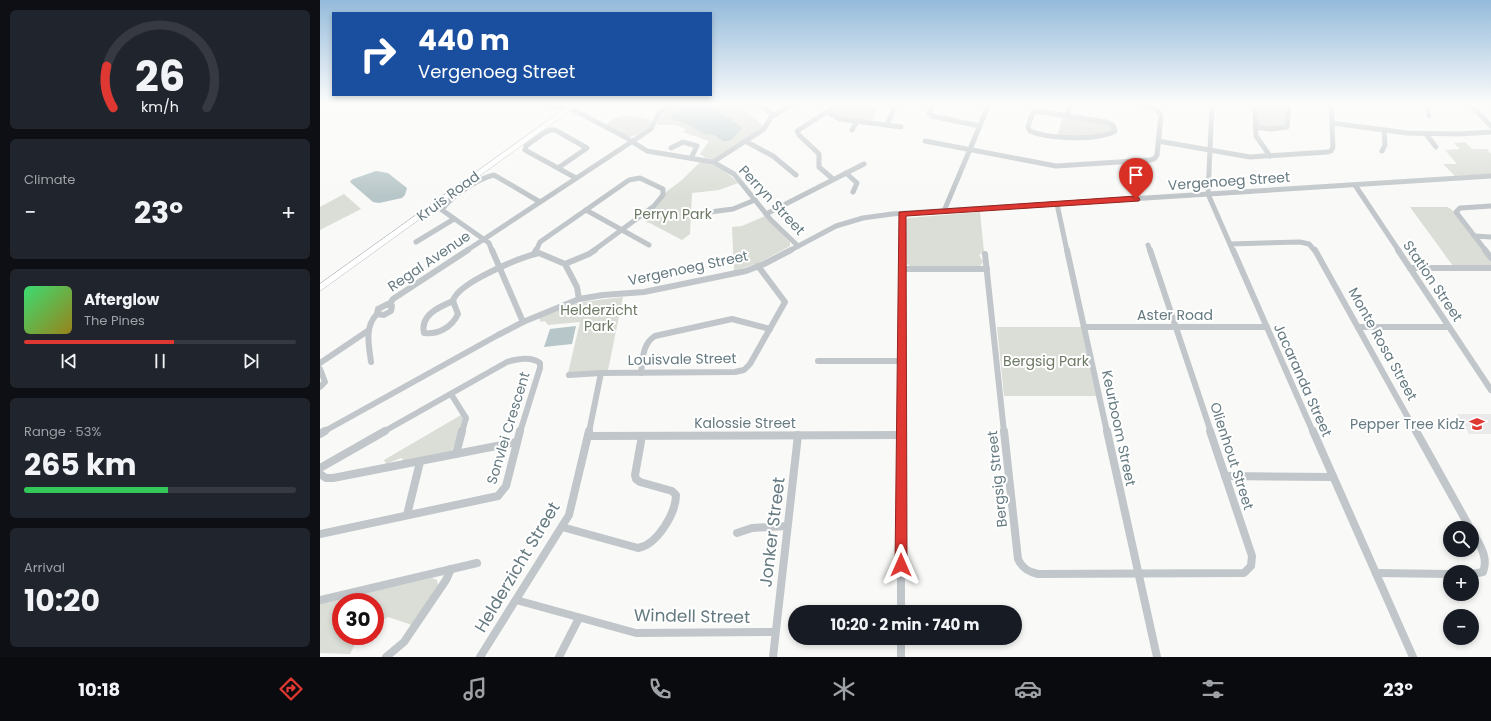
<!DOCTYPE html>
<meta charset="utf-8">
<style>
:root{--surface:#171b24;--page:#20242c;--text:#f1f3f6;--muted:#9ea1a6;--line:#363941;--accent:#df3731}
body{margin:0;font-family:Poppins,sans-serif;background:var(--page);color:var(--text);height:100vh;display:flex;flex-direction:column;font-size:15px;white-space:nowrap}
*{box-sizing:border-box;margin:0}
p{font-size:13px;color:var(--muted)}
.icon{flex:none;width:22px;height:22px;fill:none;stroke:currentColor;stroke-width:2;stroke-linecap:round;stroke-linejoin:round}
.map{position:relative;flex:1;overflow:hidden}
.side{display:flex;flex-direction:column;gap:10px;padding:10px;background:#0d0f14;width:320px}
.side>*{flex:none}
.guide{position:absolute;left:12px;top:12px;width:380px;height:84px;border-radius:0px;box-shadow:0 2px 6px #0003;background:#1a4fa0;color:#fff;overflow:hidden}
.fabs{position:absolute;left:1123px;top:521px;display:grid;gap:8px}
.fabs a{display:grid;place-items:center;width:36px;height:36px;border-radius:50%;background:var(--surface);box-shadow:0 2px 6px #0003;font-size:20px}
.speed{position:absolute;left:12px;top:593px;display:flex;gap:8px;font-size:20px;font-weight:700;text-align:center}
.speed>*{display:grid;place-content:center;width:52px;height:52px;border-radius:50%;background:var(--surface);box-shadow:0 2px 6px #0003;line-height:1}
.speed .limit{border:6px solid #d22;background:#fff;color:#111}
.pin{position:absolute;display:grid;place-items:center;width:34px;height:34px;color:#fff;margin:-41px -17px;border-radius:50% 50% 50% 0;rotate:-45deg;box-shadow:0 0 4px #0007}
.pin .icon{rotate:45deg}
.me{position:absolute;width:44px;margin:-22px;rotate:0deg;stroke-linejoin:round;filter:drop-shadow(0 0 3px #0008)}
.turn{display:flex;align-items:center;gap:14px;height:84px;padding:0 20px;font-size:18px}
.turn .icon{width:52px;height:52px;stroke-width:2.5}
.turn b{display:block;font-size:28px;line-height:34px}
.big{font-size:30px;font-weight:700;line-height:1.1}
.side .tile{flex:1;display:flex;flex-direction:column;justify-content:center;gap:6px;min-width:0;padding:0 14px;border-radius:6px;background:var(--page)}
.side .dial{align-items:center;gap:0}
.dial svg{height:104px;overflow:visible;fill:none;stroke:var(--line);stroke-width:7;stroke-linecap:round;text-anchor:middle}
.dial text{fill:var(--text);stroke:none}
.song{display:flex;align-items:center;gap:12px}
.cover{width:48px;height:48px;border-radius:6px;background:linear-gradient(135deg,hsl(140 70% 55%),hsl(50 70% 35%))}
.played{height:4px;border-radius:2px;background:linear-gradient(90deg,var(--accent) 55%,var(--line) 55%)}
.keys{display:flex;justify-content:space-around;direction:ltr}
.heat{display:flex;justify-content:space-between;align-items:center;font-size:22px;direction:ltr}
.charge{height:6px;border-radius:3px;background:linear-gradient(90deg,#34c759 53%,var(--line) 0)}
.trip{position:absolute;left:468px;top:605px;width:234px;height:40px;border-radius:20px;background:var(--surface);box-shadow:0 2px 6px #0003;font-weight:700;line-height:40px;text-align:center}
.tab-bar{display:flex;height:64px;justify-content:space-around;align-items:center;background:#090b0e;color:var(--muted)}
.tab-bar .icon{width:28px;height:28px}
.tab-bar .current{color:var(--accent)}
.tab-bar b{font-size:18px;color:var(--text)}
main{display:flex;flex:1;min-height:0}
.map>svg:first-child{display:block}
.built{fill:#eaeaea}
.green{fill:#daded6}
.water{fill:#b7c6c8}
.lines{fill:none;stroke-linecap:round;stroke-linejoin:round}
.secondary-casing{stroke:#b0b9bc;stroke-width:1}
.street-far2{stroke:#c0c6c9;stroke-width:5}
.street-far1{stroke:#c0c6c9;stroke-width:6}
.street{stroke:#c0c6c9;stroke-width:8}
.secondary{fill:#fff;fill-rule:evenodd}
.route{fill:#df3731;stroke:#912420}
.labels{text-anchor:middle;stroke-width:4;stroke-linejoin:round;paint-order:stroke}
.street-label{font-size:14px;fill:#657a81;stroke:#fff}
.park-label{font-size:14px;fill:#6c7964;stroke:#fff}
.poi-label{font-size:14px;fill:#657a81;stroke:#fff;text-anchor:end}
.near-street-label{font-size:17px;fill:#657a81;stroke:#fff}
</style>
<main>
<section class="side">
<div class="tile dial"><svg viewBox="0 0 100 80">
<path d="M14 69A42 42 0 1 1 86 69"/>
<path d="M14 69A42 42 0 0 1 9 37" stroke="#df3731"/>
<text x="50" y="56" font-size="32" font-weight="700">26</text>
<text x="50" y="72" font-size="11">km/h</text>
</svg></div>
<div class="tile"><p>Climate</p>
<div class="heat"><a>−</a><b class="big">23°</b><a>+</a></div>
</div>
<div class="tile">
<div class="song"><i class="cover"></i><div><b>Afterglow</b><p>The Pines</p></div></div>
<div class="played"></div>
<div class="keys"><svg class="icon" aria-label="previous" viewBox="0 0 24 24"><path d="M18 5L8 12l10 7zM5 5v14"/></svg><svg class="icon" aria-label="pause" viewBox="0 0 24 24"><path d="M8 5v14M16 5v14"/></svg><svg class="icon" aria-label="next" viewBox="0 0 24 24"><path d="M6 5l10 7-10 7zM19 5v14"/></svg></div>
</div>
<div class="tile"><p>Range · 53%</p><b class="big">265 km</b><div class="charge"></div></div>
<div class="tile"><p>Arrival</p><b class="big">10:20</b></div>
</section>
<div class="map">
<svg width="1171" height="657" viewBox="0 0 1171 657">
<rect width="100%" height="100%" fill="#f9f9f7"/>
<path class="built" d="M1137,414H1171V434H1149Z"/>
<g class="green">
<path d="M355,104H418L444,126L394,159L386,158L380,154L389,141L363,132L366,129L355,125H337L342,113Z"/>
<path d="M521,104H559L551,122L520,117L513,114L512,111Z"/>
<path d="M937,104H967L966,125C957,127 946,131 938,124Z"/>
<path d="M301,116H309L331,120L333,122L332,125C308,142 312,139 287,125L289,121Z"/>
<path d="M743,116L789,125L792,128V131L786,134L737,136Z"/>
<path d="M1145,142L1152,149H1167L1171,154V174L1135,176L1123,164H1137L1125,150L1140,149L1134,143Z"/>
<path d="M381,161C395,165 408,172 418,183L399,190L372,193L370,234L362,240L320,218L344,196L346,192L362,180Z"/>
<path d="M24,194L41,209L0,230V207Z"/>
<path d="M1090,207H1127L1131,209L1171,261V266H1133Z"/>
<path d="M660,212L664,252L659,255L663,262L660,266H590L587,264L585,221L588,218Z"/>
<path d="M445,216L470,242V246L439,263L414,271L412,227L422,226Z"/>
<path d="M303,297L288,370L248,373L260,322L228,325L225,321L221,322L219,318L261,302Z"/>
<path d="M677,327H761L776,396H684Z"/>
<path d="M141,415L143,419L132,451L82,461L83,459L81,458L66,464L64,460Z"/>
<path d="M112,578L117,580L118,585L92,625L68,617L55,624V602H21V636H39L30,654L0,653V603Z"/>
</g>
<g class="water">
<path d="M367,104C372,104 379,103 384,104C390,106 418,123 422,128L412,139L408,141H403L394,135L384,134L369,125L352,119L351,114Z"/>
<path d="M56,171L68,173L87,188L85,195L82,198L59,203L53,202L31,183L30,181L33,179Z"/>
<path d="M256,326L252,344L224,347L230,329Z"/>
</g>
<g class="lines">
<g class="secondary-casing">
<path id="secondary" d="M251,104H259L0,291V284Z"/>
</g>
<g class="street-far2">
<path d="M224,104L250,108L305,137L327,151L393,162L414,174L451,220L478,246"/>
<path d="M439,104L454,115"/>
<path d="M612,104L609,113L612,116L660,126"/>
<path d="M892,104L888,194L913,251"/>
<path d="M935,104L936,136L950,156"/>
<path d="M1107,104L1109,116"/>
<path d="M1150,104L1171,126"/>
<path d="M716,111L786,122L793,125L795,131C777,141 729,139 710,131L708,127L712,114Z"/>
<path d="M506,112L520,119L581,127"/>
<path d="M747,116L750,104"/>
<path d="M1012,123L1087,133L1139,134L1171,132"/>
<path d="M567,125L576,104"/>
<path d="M935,127L950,129L967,127L969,104"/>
<path d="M532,130L537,121"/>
<path d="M1106,134L1116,147"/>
<path d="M425,141L453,156L476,175"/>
<path d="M605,141L736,166L830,160L834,159L837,155L841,115L836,109L819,104"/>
<path d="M838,141L930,157L1008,152L1011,151L1013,147L1011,104"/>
<path d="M351,148L363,142L377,146L371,158"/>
<path d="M1062,151L1065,145L1064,130"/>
<path d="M393,162L444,129L451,117L472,104"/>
<path d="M238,168L267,148L235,130H230L224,133L206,146L205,150L256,178"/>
<path d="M526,173L537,183L533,192"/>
<path d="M513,179L499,167V154L479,135L477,131L519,104"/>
<path d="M1035,185L1079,251"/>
<path d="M737,204L747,251"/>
<path d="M266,210L329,245"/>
<path d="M624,211L669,104"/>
<path d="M390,212L413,209L435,200"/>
<path d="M446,214L544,164"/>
<path d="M1154,236L1171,237"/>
<path d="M96,242L134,219"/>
<path d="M910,244L980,242L989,244L995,251"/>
<path d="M828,245L830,251"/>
<path d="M146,251L331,129L339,113L352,104"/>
<path d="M172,251L169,243L122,210C130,197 159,178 174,175L220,202"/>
<path d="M216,251L220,242L309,180L320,178L343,189V195L334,206L273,251"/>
<path d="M469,251L516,226L543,218L572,214L1171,176"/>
<path d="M582,251V214"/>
<path d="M1166,251L1136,212L1140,208L1171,206"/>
</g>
<g class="street-far1">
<path d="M172,250L203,322"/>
<path d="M747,250L787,432"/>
<path d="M830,250L891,432"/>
<path d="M913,250L993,432"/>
<path d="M995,250L1096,432"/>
<path d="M1078,250L1171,390"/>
<path d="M1165,250L1171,258"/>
<path d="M214,254L216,250"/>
<path d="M665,254L684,432"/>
<path d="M245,264L269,254L275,250"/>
<path d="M1090,268H1171"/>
<path d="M582,269H667"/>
<path d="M133,301L138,314C132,327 118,335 104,333C100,315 119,307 133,301Z"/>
<path d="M133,301C137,283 201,257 219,253L245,264L257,287L259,299"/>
<path d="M68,304L72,306L71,311L64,315L57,314L58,309Z"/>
<path d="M69,305L73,299L148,250"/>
<path d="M764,327H947"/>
<path d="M1038,327H1129"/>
<path d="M498,361H581"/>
<path d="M51,362C49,346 44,327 57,314"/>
<path d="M0,363L49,330"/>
<path d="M0,369L5,382L0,387"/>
<path d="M321,373C323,359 322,344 335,336L412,319L450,329"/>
<path d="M249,375L281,373L415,372L424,370L430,364L465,302L438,266"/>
<path d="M131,394L146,418L142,432"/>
<path d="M3,432L178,335L203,322L259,299L283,295L324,292L426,271L444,264L471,250"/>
<path d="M63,432L187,362C197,359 211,356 220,363V368L200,432"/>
<path d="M269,432L281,373"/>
<path d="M581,432L582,250"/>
</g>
<g class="street">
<path d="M684,431L698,559C702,568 708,572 718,574L924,573L931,566L932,556L890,431"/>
<path d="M787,431L837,657"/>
<path d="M993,431L1093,657"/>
<path d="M1096,431L1150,528"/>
<path d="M0,434L5,431"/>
<path d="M268,436L581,435"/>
<path d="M136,454L142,431"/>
<path d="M0,468L65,431"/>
<path d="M0,474L6,478H13L197,442"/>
<path d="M905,476L1013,477"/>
<path d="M87,515L100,462"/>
<path d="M242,527L318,548C337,545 356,513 356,495L352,491L320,482L316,479L315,475L322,436"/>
<path d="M1152,531C1159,544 1169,557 1163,572L1152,574"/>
<path d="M417,533L432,528L467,526"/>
<path d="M0,534L178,496L186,486L200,431"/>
<path d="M1056,573L1130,574"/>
<path d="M0,600L157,563"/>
<path d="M196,600L316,633L455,632"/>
<path d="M581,612V431"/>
<path d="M581,638V657"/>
<path d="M66,657L84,642L126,580L131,569"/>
<path d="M160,657L249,515L269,431"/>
<path d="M239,657L259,618"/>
<path d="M453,657L478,435"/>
</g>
<use href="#secondary" class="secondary"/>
</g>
<linearGradient id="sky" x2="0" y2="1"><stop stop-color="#94bbdb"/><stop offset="0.53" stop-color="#fcfcfb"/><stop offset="1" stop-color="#fcfcfb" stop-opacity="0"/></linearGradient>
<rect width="1171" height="196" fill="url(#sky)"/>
<path class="route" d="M816,196L820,199L819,201L586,216L587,565L585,569L581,571L577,569L575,565L579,212Z"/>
<defs>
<g id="school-bare" transform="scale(1.2)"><path d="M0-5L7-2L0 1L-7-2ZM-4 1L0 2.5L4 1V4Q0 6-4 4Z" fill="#df3731" stroke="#fff" stroke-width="2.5" paint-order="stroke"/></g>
</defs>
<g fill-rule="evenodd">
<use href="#school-bare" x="1157" y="424"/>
</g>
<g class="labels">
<g class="street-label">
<text transform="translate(909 181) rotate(-4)" y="5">Vergenoeg Street</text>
<text transform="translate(128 196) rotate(-36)" y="5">Kruis Road</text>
<text transform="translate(452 200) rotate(47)" y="5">Perryn Street</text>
<text transform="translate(109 261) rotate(-34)" y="5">Regal Avenue</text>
<text transform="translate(368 268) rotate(-12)" y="5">Vergenoeg Street</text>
<text transform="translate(1113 281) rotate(56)" y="5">Station Street</text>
<text x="855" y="320">Aster Road</text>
<text transform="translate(1063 344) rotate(61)" y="5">Monte Rosa Street</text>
<text transform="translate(362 359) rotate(-1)" y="5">Louisvale Street</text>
<text transform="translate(983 380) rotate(66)" y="5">Jacaranda Street</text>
<text x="425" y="428">Kalossie Street</text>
<text transform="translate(188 428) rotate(-73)" y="5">Sonvlei Crescent</text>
<text transform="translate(799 428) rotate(78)" y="5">Keurboom Street</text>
<text transform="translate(912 456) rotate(72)" y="5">Olienhout Street</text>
<text transform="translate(677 479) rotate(-96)" y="5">Bergsig Street</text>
</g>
<g class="park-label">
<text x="353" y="219">Perryn Park</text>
<text x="279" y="315">Helderzicht<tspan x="279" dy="16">Park</tspan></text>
<text x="726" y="366">Bergsig Park</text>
</g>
<g class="poi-label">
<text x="1145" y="429">Pepper Tree Kidz</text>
</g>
<g class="near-street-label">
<text transform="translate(452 532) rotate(-83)" y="6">Jonker Street</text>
<text transform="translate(197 567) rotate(-59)" y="6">Helderzicht Street</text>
<text transform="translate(372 616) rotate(1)" y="6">Windell Street</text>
</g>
</g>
</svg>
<div class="fabs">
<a><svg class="icon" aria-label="search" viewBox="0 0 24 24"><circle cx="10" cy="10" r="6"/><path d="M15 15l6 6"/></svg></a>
<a>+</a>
<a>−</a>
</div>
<div class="speed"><div class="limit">30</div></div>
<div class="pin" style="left:816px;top:199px;background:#d93025"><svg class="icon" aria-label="arrive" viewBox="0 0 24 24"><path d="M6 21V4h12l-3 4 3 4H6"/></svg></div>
<svg class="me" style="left:581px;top:565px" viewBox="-20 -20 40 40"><path d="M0-17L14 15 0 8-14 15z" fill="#df3731" stroke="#fff" stroke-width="4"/></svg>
<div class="trip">10:20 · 2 min · 740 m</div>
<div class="guide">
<div class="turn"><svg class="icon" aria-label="right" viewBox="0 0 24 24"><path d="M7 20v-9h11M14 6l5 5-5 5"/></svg><div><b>440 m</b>Vergenoeg Street</div></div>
</div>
</div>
</main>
<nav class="tab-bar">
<b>10:18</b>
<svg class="icon current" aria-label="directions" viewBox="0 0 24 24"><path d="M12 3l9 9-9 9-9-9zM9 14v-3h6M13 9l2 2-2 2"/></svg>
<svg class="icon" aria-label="music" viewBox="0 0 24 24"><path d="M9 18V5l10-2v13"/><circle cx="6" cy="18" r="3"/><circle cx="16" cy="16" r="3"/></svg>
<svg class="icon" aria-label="phone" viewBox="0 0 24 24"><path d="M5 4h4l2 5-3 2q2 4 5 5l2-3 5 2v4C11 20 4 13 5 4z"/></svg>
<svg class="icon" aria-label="climate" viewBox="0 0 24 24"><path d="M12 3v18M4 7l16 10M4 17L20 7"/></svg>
<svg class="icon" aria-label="car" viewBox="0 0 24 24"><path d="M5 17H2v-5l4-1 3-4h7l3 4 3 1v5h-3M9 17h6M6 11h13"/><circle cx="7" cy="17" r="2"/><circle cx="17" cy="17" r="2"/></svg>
<svg class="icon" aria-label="filters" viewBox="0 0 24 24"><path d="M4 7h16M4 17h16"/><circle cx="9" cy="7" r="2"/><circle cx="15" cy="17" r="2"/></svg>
<b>23°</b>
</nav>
